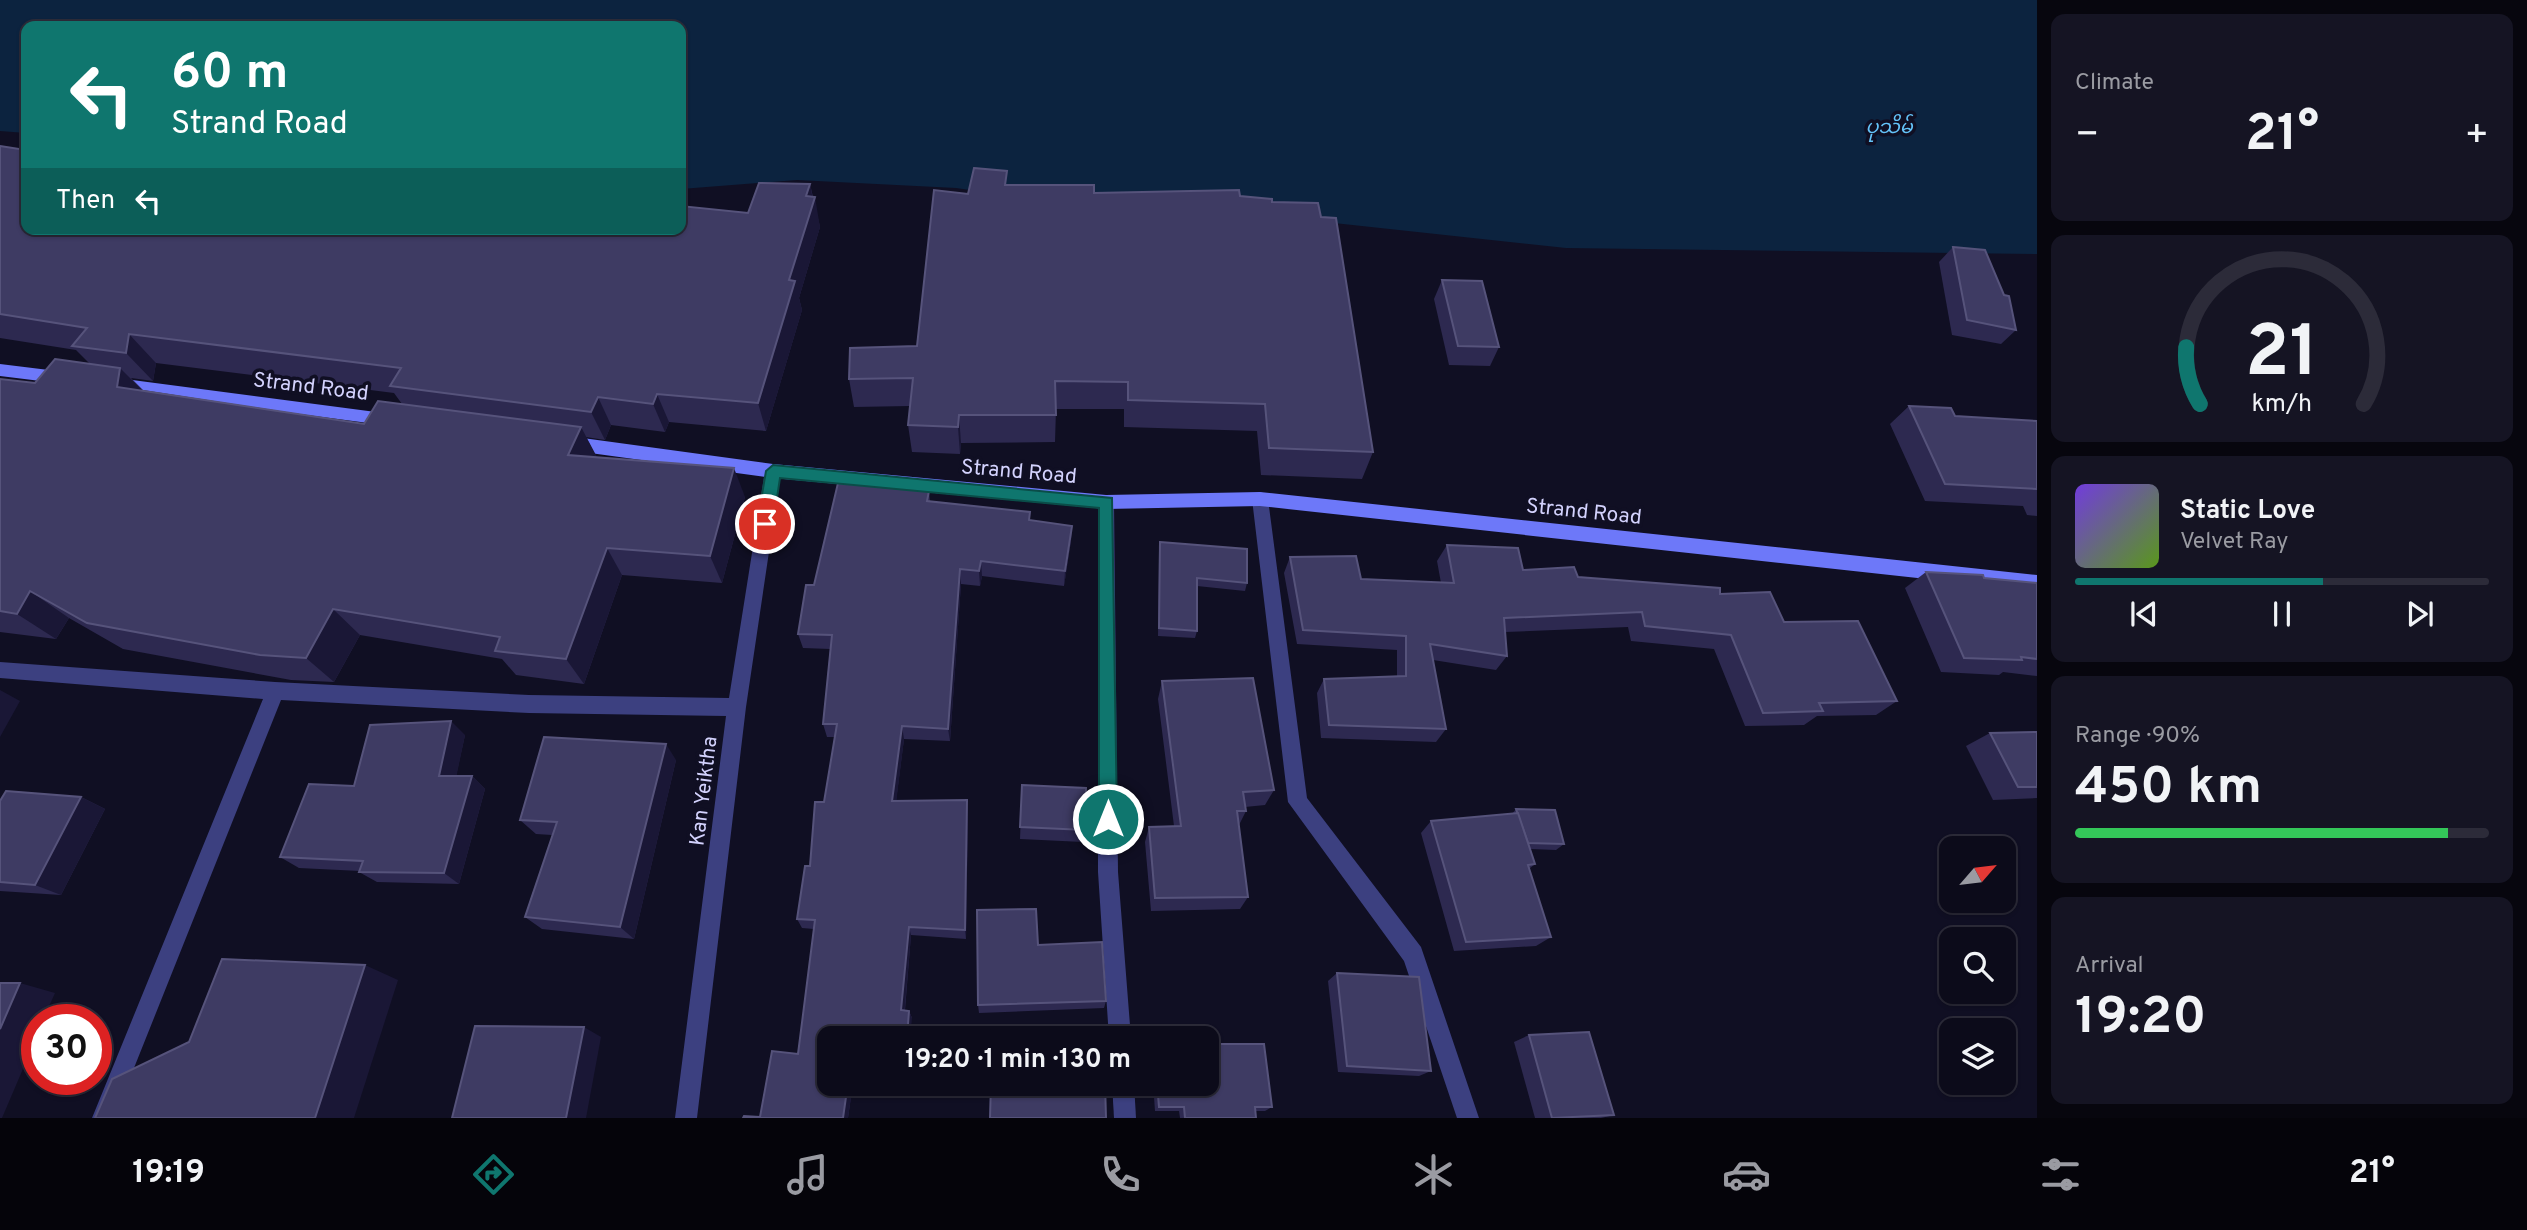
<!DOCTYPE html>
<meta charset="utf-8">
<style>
:root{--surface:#0c0b1a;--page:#151423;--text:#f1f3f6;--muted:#9a9ba2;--line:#2c2b39;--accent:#0f766e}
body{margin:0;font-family:Overpass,"Noto Sans Myanmar",sans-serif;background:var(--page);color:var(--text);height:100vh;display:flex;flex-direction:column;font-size:26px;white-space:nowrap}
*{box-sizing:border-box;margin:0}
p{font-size:23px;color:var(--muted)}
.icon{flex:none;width:38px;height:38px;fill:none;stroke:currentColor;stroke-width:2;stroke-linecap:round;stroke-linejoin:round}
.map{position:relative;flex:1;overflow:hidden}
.panel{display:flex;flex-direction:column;gap:14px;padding:14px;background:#07060e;width:490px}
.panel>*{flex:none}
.banner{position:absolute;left:21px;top:21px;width:665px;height:214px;border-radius:14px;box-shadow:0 2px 5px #0004,0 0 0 2px var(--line);background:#0f766e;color:#fff;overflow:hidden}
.needle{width:46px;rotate:62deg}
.buttons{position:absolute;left:1939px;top:836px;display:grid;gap:14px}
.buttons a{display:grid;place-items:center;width:77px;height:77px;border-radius:14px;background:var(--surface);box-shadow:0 2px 5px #0004,0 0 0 2px var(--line);font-size:35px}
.speed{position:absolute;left:21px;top:1004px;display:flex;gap:14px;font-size:35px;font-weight:700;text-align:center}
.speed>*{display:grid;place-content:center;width:91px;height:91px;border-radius:50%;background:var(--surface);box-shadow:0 2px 5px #0004,0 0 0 2px var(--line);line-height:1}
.speed .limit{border:10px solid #d22;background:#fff;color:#111}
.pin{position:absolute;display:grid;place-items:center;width:60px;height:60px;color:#fff;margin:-30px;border:4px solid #fff;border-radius:50%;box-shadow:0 2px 7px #0007}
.me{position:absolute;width:77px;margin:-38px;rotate:0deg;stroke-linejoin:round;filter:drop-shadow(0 0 5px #0008)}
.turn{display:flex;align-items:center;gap:24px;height:147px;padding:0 35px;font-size:32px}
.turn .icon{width:91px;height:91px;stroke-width:2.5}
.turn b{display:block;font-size:49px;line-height:60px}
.then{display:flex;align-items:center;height:66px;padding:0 35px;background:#0003;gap:14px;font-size:26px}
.big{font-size:52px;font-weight:700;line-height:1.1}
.panel .tile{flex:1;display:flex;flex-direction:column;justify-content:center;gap:10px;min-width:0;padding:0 24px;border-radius:14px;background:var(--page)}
.panel .dial{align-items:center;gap:0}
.dial svg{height:182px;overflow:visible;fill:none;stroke:var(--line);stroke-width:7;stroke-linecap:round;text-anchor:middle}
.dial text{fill:var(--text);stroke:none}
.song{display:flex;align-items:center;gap:21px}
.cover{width:84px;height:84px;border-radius:10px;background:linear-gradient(135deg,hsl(260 70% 55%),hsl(90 70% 35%))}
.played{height:7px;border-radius:4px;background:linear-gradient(90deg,var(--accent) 60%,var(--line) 60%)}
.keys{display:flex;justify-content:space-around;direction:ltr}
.heat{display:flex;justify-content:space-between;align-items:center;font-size:38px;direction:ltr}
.charge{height:10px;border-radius:5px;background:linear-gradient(90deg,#34c759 90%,var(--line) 0)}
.trip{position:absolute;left:817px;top:1026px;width:402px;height:70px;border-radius:14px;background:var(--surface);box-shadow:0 2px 5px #0004,0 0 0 2px var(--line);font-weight:700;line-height:70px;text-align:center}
.menu{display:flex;height:112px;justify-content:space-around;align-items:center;background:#05040a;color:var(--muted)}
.menu .icon{width:49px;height:49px}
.menu .on{color:var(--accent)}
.menu b{font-size:32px;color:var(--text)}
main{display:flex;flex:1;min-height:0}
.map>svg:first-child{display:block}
.water{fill:#0c233f}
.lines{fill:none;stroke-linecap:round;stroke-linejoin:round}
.street{fill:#3c4080;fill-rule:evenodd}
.secondary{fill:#6d78f9;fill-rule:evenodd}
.wall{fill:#2d2950;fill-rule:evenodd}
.shaded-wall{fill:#1a1736}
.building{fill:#3e3b63;stroke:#56537b;stroke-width:2}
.route{fill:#0f766e;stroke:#0a4d48;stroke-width:2}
.labels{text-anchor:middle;stroke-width:7;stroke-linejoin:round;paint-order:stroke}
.far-water-label{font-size:19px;font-style:italic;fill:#64c3f9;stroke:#100f23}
.street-label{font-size:21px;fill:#d3d2fd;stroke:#100f23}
</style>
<main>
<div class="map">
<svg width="2037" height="1118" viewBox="0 0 2037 1118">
<rect width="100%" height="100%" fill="#100f23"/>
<path class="water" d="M0,0H2037V254L1566,248L1334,223L1032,199L956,188L797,180L681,189V26H26V133L0,131Z"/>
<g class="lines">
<g class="street">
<path d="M773,464L781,471L746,707L697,1118H675L726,716L529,713L281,700L114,1118H92L263,699L0,678V662L275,682L529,695L729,698L765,471Z"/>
<path d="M1260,492L1266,494L1268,499L1307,798L1421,947L1479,1118H1457L1404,961L1288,802L1252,499L1254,494Z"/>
<path d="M1106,495L1112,497L1114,502L1118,872L1131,1038H1109L1098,872V502L1100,497Z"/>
<path d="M1112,1083H1134L1136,1118H1114Z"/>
</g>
<g class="secondary">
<path d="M0,364L65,372L73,378L65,384L0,376Z"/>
<path d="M117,378L391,414L399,420L391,426L117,390L109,384Z"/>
<path d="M568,436L773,464L1106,495L1260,492L2037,575V591L1260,506L1106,509L773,478L568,450L560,443Z"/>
</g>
</g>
<g class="wall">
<path d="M0,146L26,229L748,213L810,184L820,227L799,298L802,310L766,431L669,422L665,432L611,425L605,440L586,437L596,457L745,497L722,583L622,575L584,684L516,675L502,659L360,635L334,682L291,680L123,649L69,618L56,639L0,632V379L35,383L90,364L76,350L0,338ZM156,363L394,393L402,404L364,424L143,390L131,378L153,381Z"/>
<path d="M1007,185L1094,193L1240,196L1272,202L1373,452L1362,479L1261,475L1257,431L1124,427V409H1056L1055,442L961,443L960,454L912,452L908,425L910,406L854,407L849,379L917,346L968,194Z"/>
<path d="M1953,247L2016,330L2001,344L1952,335L1939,262Z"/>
<path d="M1442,280L1499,347L1490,366L1449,365L1434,299Z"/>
<path d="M1909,406L1955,416L2037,421V516L2027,515L2023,506L1925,501L1890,424Z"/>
<path d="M929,491L930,501L1030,512V520L1072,526L1071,541L1064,586L982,576L980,586L961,584L950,741L904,739L896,801L968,811L966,939L911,935L905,1010L909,1011L912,1018L830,1038V1083H853L848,1118H743L760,1117L798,1054L814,929L802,928L797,919L810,866L824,802L835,737H827L823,724L830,649L803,648L798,634L814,585Z"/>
<path d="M1160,542L1247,583L1245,591L1197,586V631L1195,638L1158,636L1159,550Z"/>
<path d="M1447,545L1523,570L1720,594L1784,622L1897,701L1876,715L1817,716L1804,725L1745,726L1714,649L1631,641L1628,627L1505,632L1507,656L1496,670L1433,660L1446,729L1436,742L1321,738L1317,693L1324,679L1397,676V650L1297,644L1284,573L1290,557L1361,579L1441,583L1437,561Z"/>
<path d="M1926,572L2037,583V676L2003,672L1999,675L1941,672L1905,588Z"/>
<path d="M1162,681L1274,790L1265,805L1245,807L1246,811L1239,825L1248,897L1240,909L1151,911L1145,842L1149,827L1174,826L1158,699Z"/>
<path d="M2037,732V798L1993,800L1966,746L1990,733Z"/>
<path d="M465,735L456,776H472L485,789L459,884L377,882L359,872L360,871L299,868L280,857L354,786Z"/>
<path d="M676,760L634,939L542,929L525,917L552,835L536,834L520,820Z"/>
<path d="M1022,785L1085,830L1083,842L1020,839Z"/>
<path d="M81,797L105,809L61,895L0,891V801Z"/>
<path d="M1516,809L1564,844L1556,850L1530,849L1535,864L1529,869L1551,937L1536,946L1454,951L1421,833L1431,821L1512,814Z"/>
<path d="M1038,945L1106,1001L1104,1008L979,1013L978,1005Z"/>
<path d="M1337,973L1431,1071L1419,1076L1338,1072L1328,981Z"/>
<path d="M1529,1035L1614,1115L1601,1118H1535L1514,1042Z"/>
<path d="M1153,1083H1208L1272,1107L1265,1111H1255L1256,1118H1180L1179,1111H1155Z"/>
</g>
<g class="shaded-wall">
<path d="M810,184L813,200L815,197L820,227L799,298L802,310L766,431L758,403L789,280L806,196Z"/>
<path d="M129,334L156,363L153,381L126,353Z"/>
<path d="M120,368L151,399L117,387Z"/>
<path d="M657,394L669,422L665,432L653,404Z"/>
<path d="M598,397L611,425L605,440L591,412Z"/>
<path d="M959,415L961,443L960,454L958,427Z"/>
<path d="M581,427L597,457L568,455Z"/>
<path d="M734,468L745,497L722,583L710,556Z"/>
<path d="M1072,526L1071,541L1064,586L1065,571Z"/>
<path d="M607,548L622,575L584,684L566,659Z"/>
<path d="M981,561L982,576L980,586L979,571Z"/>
<path d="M960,569L961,584L950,741L948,729Z"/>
<path d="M30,591L69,618L56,639L17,614Z"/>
<path d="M333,609L360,635L334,682L306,658Z"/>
<path d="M0,690L20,701L0,737Z"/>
<path d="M451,721L465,735L454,788L439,776Z"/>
<path d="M902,726L904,739L895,812L892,801Z"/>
<path d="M666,744L676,760L634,939L620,927Z"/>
<path d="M472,776L485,789L459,884L444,873Z"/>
<path d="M81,797L105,809L61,895L35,885Z"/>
<path d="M967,800L968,811L966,939L965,930Z"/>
<path d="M909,927L911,935L904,1017L901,1010Z"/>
<path d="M365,965L398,980L354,1118H315Z"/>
<path d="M20,983L55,993L43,1020H37V1036L2,1118H0V1029Z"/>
<path d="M909,1011L912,1018L910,1038H907Z"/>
<path d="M584,1027L601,1037L586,1118H566Z"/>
<path d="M848,1083H853L848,1118H843Z"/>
</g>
<g class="building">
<path d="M0,146L26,150V229H681V206L748,213L759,183L810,184L806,196L815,197L789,280L795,281L758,403L657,394L653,404L598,397L591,412L390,386L401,368L129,334L126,353L72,346L87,328L0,314Z"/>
<path d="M974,168L1007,171L1005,185H1094V193L1239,190L1240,196L1272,199V202L1318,203L1321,217L1336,218L1373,452L1269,448L1265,404L1128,400V382L1055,381L1056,415H959L958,427L908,425L913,378L849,379L850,348L917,346L934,190L968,194Z"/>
<path d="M1953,247L1985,250L2004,295L2009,296L2016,330L1967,320Z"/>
<path d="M1442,280L1482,281L1499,347L1458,346Z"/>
<path d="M55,359L120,368L117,387L364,424L378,401L581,427L568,455L734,468L710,556L607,548L566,659L495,651L500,637L333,609L306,658L260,655L87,623L30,591L17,614L0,611V379L35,383Z"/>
<path d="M1909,406L1951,408L1955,416L2037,421V489L1945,484Z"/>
<path d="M838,483L929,491L927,501L1030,512L1029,520L1072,526L1065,571L981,561L979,571L960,569L948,729L902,726L892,801L967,800L965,930L909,927L901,1010L909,1011L907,1038H830V1083H848L843,1118H743L744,1116L760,1117L772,1051L798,1054L815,920L797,919L805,866H810L815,802H824L837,724H823L832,635L798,634L806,585H814Z"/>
<path d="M1160,542L1247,549V583L1197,578V631L1159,628Z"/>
<path d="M1447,545L1518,548L1523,570L1574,567L1578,577L1720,588V594L1770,592L1784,622L1858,621L1897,701L1819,703L1823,711L1763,713L1731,635L1645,626L1642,612L1504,618L1507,656L1430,644L1446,729L1329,725L1324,679L1406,676V636L1303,630L1290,557L1356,556L1361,579L1454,583Z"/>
<path d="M1926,572L1983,575L1984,578L2037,583V659L2021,657L2022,660L1964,658Z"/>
<path d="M1253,678L1274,790L1243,792L1246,811H1237L1248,897L1155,898L1149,827L1181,826L1162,681Z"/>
<path d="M451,721L439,776H472L444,873L359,872L363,861L280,857L309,784L354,786L370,725Z"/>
<path d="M2037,732V787H2018L1990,733Z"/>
<path d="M544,737L666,744L620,927L525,917L557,822L520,820Z"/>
<path d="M1022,785L1086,788L1085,830L1020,827Z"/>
<path d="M6,791L81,797L35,885L0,882V801Z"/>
<path d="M1516,809L1555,810L1564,844L1528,843Z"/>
<path d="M1518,813L1535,864L1528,865L1551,937L1466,942L1431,821Z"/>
<path d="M1036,909L1038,945L1102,942L1106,1001L978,1005L977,910Z"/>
<path d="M222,959L365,965L315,1118H95L112,1079L189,1042Z"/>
<path d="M1337,973L1419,977L1431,1071L1347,1066Z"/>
<path d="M0,983H20L0,1029Z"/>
<path d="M475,1026L584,1027L566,1118H452Z"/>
<path d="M1589,1032L1614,1115L1552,1118L1529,1035Z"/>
<path d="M1208,1044H1264L1272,1107H1255L1256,1118H1185L1184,1107H1159L1157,1083H1208Z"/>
<path d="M991,1083H1105L1106,1118H990Z"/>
</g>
<path class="route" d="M773,465L1112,498L1117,819L1114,825L1108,828L1101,825L1099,819V508L780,478L773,524L765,530L757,524L766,471Z"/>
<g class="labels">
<g class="far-water-label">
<text x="1889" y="133">ပုသိမ်</text>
</g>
<g class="street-label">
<text transform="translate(311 386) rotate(7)" y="7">Strand Road</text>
<text transform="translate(1019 471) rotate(5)" y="7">Strand Road</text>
<text transform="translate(1584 511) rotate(6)" y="7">Strand Road</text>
<text transform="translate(703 791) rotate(-83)" y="7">Kan Yeiktha</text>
</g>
</g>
</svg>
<div class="buttons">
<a><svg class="needle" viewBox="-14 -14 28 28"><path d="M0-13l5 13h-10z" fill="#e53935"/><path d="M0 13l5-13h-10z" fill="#9a9ba2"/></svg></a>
<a><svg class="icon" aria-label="search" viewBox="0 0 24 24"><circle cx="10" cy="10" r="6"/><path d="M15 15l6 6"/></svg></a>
<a><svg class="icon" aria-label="layers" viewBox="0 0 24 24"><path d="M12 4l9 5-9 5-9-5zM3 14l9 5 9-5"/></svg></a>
</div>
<div class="speed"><div class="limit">30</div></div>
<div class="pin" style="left:765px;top:524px;background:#d93025"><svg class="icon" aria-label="arrive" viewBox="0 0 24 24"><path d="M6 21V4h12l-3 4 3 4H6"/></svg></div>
<svg class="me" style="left:1108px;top:819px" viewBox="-20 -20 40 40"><circle r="17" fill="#0f766e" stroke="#fff" stroke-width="3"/><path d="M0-11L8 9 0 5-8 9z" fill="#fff"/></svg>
<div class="trip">19:20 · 1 min · 130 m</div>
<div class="banner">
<div class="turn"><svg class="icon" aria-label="left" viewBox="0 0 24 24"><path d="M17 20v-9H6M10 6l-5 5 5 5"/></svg><div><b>60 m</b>Strand Road</div></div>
<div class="then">Then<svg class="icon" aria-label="left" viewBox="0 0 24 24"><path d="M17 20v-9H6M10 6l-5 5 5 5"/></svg></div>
</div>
</div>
<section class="panel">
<div class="tile"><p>Climate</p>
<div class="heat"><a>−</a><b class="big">21°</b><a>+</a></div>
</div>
<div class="tile dial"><svg viewBox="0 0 100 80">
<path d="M14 69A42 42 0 1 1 86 69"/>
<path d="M14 69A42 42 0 0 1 8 44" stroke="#0f766e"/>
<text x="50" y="56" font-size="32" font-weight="700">21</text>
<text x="50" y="72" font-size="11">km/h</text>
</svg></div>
<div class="tile">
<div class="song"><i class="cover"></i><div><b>Static Love</b><p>Velvet Ray</p></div></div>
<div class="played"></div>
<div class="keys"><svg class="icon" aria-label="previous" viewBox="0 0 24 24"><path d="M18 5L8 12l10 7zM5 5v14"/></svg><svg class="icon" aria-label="pause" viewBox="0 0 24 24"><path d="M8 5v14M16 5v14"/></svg><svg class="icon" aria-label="next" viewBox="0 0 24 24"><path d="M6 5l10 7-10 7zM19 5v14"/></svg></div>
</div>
<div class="tile"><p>Range · 90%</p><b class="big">450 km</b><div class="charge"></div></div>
<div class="tile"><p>Arrival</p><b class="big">19:20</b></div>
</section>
</main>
<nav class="menu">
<b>19:19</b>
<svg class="icon on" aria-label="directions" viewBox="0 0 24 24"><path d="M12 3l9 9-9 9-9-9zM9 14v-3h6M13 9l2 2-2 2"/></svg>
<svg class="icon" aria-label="music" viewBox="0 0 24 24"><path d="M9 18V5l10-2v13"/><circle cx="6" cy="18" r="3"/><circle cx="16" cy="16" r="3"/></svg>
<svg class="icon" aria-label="phone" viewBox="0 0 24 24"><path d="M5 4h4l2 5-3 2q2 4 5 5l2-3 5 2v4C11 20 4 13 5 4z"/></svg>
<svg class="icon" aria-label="climate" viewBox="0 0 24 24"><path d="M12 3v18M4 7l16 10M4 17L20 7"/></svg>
<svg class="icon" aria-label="car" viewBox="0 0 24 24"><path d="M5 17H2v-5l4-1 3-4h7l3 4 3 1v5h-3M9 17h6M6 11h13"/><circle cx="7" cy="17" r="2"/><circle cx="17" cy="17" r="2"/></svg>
<svg class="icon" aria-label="filters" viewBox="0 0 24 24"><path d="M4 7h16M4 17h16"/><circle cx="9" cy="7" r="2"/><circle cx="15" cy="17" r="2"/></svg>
<b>21°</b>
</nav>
